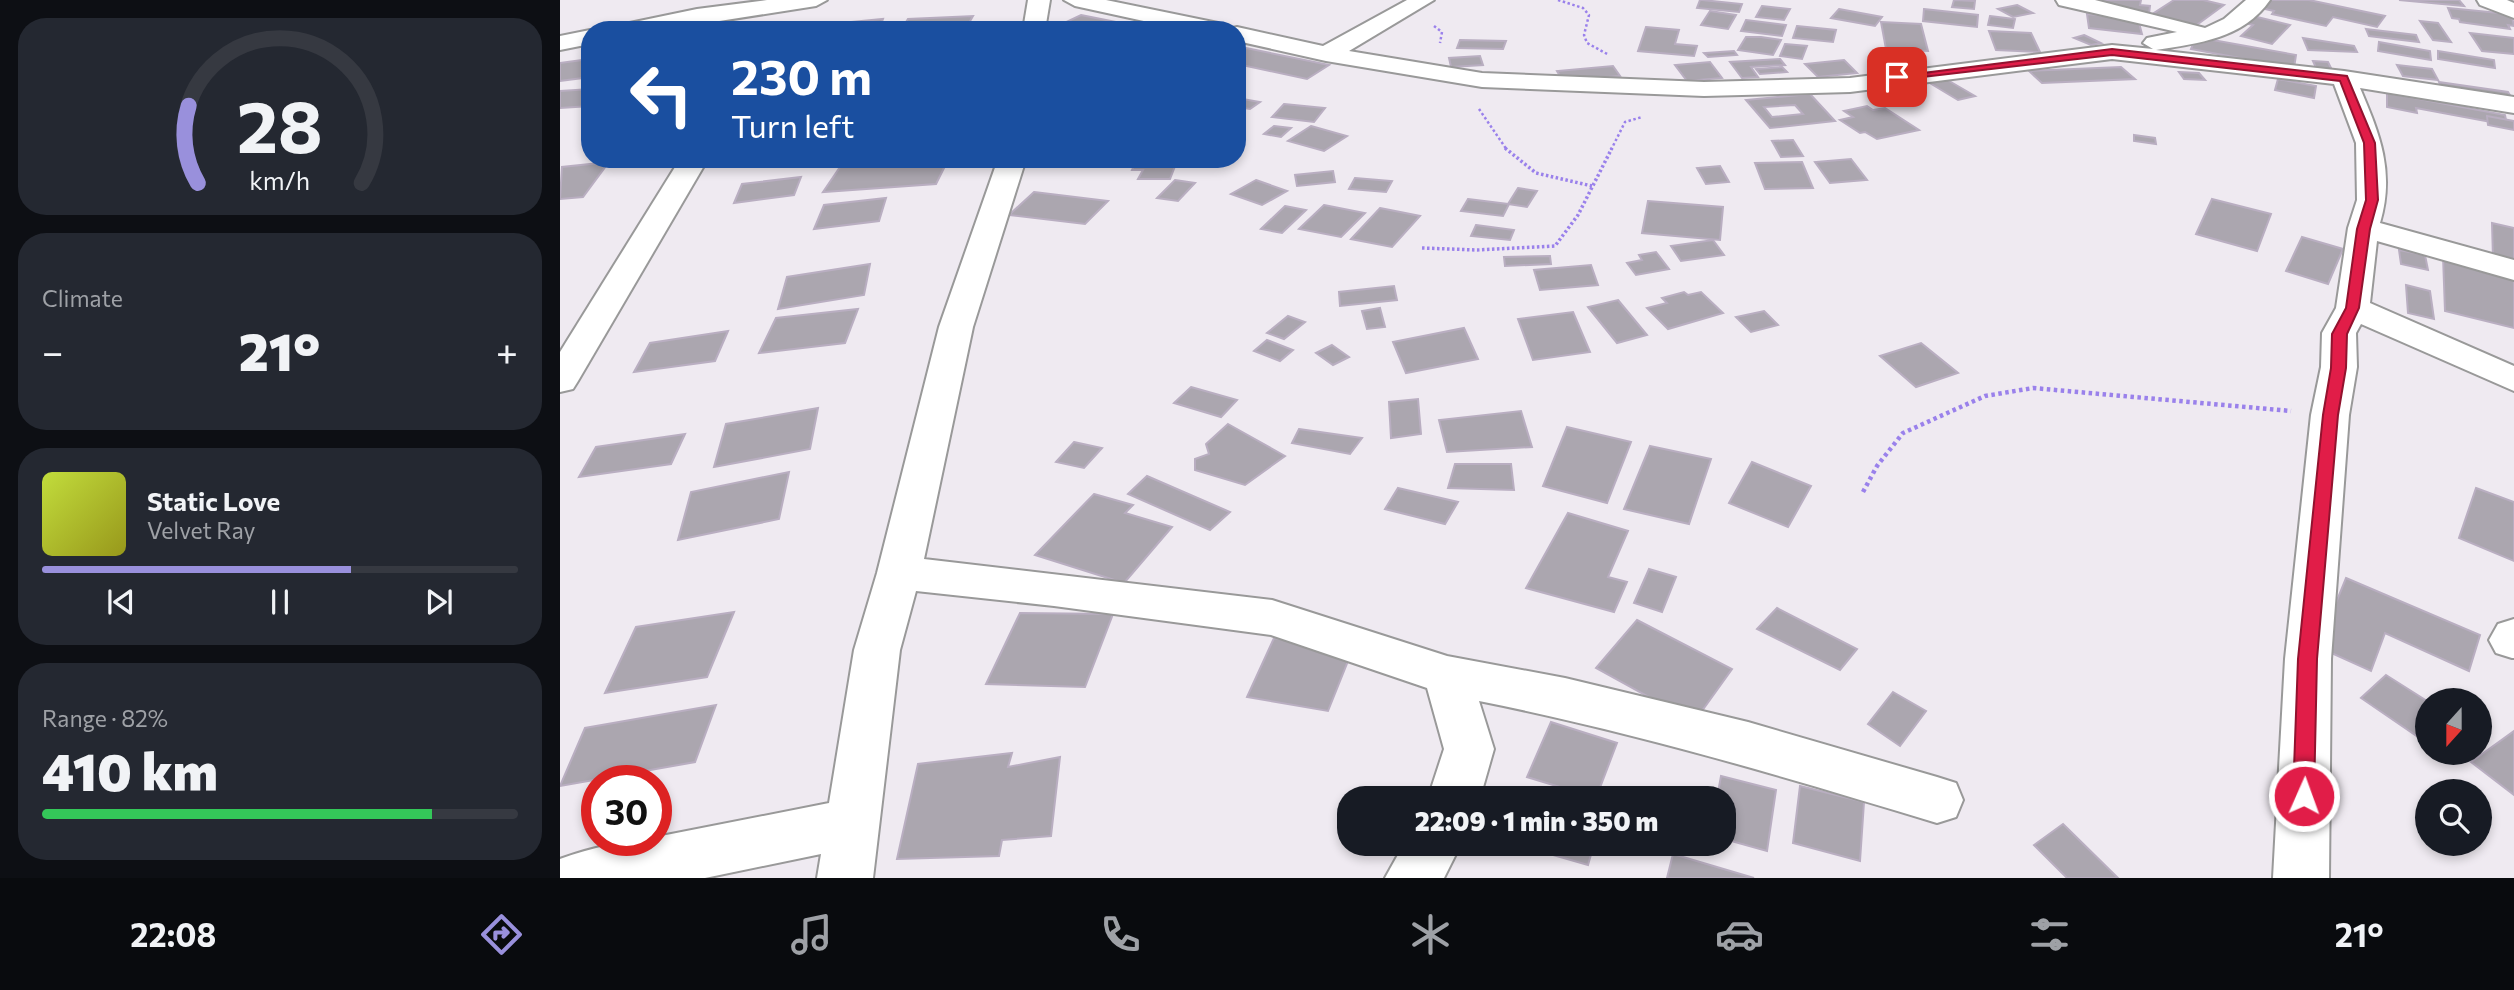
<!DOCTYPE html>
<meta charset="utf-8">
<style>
:root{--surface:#171b24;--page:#242831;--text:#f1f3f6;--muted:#9ea1a6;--line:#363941;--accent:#9990dc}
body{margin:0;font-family:Commissioner,sans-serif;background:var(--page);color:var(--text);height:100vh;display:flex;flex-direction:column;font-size:26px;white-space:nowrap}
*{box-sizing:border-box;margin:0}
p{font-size:23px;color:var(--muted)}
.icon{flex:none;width:38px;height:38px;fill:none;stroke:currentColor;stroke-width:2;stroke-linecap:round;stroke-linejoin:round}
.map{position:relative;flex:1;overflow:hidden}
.drawer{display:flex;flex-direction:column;gap:18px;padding:18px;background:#0d0f14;width:560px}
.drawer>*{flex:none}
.guide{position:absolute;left:21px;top:21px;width:665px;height:147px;border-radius:28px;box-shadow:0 4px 10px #0003;background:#1a4fa0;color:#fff;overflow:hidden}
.needle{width:46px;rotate:201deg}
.tools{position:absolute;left:1855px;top:688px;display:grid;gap:14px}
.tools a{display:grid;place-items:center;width:77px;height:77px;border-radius:50%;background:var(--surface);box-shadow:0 4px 10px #0003;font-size:35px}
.speed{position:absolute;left:21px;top:765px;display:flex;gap:14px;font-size:35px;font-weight:700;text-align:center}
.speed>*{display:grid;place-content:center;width:91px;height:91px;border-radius:50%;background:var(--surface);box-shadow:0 4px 10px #0003;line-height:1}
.speed .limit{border:10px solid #d22;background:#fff;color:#111}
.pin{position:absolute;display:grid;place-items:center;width:60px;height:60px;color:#fff;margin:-30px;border-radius:14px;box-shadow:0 4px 10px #0006}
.me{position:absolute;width:77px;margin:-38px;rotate:2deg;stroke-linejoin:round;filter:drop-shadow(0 0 5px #0008)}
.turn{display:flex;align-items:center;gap:24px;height:147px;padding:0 35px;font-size:32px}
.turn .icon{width:91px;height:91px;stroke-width:2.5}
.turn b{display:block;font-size:49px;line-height:60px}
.big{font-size:52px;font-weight:800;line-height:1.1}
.drawer .widget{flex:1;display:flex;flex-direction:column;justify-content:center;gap:10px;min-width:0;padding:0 24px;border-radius:28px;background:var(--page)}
.drawer .dial{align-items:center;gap:0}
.dial svg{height:182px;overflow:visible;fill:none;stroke:var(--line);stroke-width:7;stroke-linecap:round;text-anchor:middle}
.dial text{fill:var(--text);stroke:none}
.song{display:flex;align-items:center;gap:21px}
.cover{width:84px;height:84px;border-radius:10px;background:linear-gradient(135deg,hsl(70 70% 55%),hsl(60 70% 35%))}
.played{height:7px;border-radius:4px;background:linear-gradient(90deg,var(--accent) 65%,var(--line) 65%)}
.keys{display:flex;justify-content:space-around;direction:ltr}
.heat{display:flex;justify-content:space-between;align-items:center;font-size:38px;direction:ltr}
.charge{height:10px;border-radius:5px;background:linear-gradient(90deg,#34c759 82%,var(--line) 0)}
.trip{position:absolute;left:777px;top:786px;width:399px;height:70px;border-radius:28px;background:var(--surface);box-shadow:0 4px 10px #0003;font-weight:800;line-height:70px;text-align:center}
.tab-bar{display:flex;height:112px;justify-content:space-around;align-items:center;background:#090b0e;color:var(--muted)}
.tab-bar .icon{width:49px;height:49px}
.tab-bar .selected{color:var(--accent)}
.tab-bar b{font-size:32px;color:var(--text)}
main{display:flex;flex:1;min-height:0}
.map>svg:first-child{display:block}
.building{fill:#aba6af;stroke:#b9aec1;stroke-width:2;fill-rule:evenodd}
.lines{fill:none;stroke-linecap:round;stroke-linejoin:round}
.minor-casing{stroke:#999;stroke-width:4}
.path-far2{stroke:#9a81eb;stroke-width:2.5;stroke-dasharray:2.5 2.5;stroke-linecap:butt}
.path-far1{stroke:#9a81eb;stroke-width:3.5;stroke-dasharray:2.5 2.5;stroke-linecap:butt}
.path{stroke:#9a81eb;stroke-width:4.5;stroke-dasharray:3.5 3.5;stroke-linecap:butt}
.minor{fill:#fff;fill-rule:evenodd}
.route{fill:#e11d48;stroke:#92132f;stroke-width:2}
</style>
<main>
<section class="drawer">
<div class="widget dial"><svg viewBox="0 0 100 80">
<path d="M14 69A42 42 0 1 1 86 69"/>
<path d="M14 69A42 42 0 0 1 10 35" stroke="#9990dc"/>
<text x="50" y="56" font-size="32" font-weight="700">28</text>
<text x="50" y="72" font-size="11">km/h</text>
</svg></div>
<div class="widget"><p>Climate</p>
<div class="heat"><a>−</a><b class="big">21°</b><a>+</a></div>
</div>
<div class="widget">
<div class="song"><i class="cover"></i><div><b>Static Love</b><p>Velvet Ray</p></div></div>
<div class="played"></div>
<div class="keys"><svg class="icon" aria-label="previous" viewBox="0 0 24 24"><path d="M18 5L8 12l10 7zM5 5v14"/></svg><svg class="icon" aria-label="pause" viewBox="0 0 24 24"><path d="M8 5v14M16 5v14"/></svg><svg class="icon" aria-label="next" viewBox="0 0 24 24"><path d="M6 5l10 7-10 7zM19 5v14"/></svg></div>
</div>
<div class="widget"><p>Range · 82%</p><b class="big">410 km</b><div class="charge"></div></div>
</section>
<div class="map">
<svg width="1954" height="878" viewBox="0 0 1954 878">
<rect width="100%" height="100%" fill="#efeaf1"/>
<g class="building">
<path d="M1140,0H1142L1182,4L1179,12L1137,8Z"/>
<path d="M1394,0L1415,1L1414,9L1392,7Z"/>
<path d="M1536,0H1581L1580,5L1590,6L1589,14L1534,6Z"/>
<path d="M1614,0H1643L1664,5L1634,27L1591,15Z"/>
<path d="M1707,0H1749L1825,16L1817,27L1773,17L1766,26L1712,14L1714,11L1700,8Z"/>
<path d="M1839,0H1899L1904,6Z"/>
<path d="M1457,5L1473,13L1453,17L1438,9Z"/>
<path d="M1202,6L1230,9L1224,20L1196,17Z"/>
<path d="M1888,8L1939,13L1952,17L1954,26L1948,25L1950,29L1900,22L1899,19L1892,18Z"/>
<path d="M1279,9L1322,17L1315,26L1271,18Z"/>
<path d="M1364,9L1418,15L1417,27L1363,21Z"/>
<path d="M1150,11L1176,15L1168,29L1141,25Z"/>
<path d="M1527,14L1578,19L1582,34L1529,28Z"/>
<path d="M521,15L586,28L540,30L504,23Z"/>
<path d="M1689,15L1730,25L1712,44L1681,36L1693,25L1681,22Z"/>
<path d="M413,16L406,28L341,30L348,19Z"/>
<path d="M1430,16L1455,19L1453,28L1428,25Z"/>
<path d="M323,19L319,30H259L261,25Z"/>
<path d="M1186,20L1226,25L1222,36L1181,31Z"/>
<path d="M1860,21L1878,23L1891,42L1873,40Z"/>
<path d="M1321,22L1361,24L1368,51L1326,49Z"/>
<path d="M1237,26L1276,30L1273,42L1233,38Z"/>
<path d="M1086,27L1119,30L1115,44L1137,46L1134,56L1078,51Z"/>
<path d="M1806,29L1856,35L1859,42L1809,36Z"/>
<path d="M1429,31L1471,33L1480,52L1436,50Z"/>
<path d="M1910,33L1954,38V54L1922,51Z"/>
<path d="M1524,35L1541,43L1531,45L1514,38Z"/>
<path d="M1186,37H1201L1221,40L1213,55L1178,50Z"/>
<path d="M1636,37L1736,55L1734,68L1631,49Z"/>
<path d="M1743,38L1794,46L1797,52L1748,50Z"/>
<path d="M900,40L946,41L943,49L897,48Z"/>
<path d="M1819,42L1870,51L1871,60L1818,51Z"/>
<path d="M1225,44L1247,46L1242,59L1220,56Z"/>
<path d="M686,48L769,65L747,79L677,64V53Z"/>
<path d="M1174,51L1177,55L1148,57L1144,53Z"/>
<path d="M1878,51L1934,60L1935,68L1878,59Z"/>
<path d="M920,56L923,65L891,67L889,58Z"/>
<path d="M30,59V77L0,81V63Z"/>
<path d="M1220,59L1225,65L1191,67L1198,77L1182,78L1170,62Z"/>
<path d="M1284,60L1297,73L1258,77L1245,64Z"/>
<path d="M1753,61L1768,62L1773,72L1757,70Z"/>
<path d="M1150,62L1162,78L1127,81L1115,65Z"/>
<path d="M1837,65L1872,69L1878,80L1843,76Z"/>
<path d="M1053,66L1060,76L1003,81L997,71Z"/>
<path d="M1222,67L1227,72L1200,74L1196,69Z"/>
<path d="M1561,67L1575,79L1482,83L1469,71Z"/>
<path d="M1619,72L1639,73L1645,80L1624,79Z"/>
<path d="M1384,78L1415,96L1398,100L1368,82Z"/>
<path d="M1718,79L1756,86L1754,98L1715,90Z"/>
<path d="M1879,82L1948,92L1954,102L1883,92Z"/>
<path d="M30,89V106L0,108V91Z"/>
<path d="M1827,93L1945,115L1947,125L1856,108L1857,113L1827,107Z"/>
<path d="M1250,94L1275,121L1210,128L1186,100ZM1235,105L1243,114L1212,117L1204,107Z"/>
<path d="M677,98L700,102L690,109L677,107Z"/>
<path d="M724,104L765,108L754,122L712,117Z"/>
<path d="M1307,106L1313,110L1325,108L1359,130L1317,139L1305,132L1300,133L1280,120L1293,117L1284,111Z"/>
<path d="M1927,116L1954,121V130L1928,125Z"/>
<path d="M714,126L731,128L721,137L704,134Z"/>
<path d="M751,126L787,136L764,151L728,141Z"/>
<path d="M1574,135L1595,138L1596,144L1574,141Z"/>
<path d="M1233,140L1243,156L1221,157L1212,141Z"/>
<path d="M1291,159L1307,180L1270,183L1255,162Z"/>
<path d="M388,160L376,184L263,192L280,167Z"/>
<path d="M576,161H617L610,179H578L583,170H572Z"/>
<path d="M49,162L23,197L0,199L2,167Z"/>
<path d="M1242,162L1253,188L1205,189L1195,163Z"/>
<path d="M1160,166L1169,182L1146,184L1137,168Z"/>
<path d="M773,171L775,182L737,186L735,175Z"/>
<path d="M241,177L234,195L174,203L182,184Z"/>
<path d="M795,178L832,181L826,192L789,189Z"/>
<path d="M615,180L635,183L618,201L597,198Z"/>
<path d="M696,180L727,191L702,205L671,194Z"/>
<path d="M958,188L977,191L967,207L948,204Z"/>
<path d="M474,192L548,201L525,224L449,215Z"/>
<path d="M326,198L319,221L254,229L264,205Z"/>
<path d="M908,199L949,204L943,216L901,211Z"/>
<path d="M1652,199L1711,214L1697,251L1636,234Z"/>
<path d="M1088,201L1163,207L1160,240L1082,233Z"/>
<path d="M764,205L805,213L781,237L739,229Z"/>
<path d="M725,206L746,210L722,233L701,229Z"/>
<path d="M820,208L860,216L832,247L791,239Z"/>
<path d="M1932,223L1954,228V263L1933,258Z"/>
<path d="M916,225L954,230L950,240L911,236Z"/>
<path d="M1742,237L1783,249L1768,284L1726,271Z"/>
<path d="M1153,240L1164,255L1121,261L1111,246Z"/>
<path d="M1839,250L1865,255L1868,270L1841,264Z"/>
<path d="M1096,252L1109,269L1076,275L1067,263L1082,260L1079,255Z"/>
<path d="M990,256L991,264L945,266L944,257Z"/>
<path d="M1883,256L1954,272V328L1885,311Z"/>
<path d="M310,264L304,295L218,309L227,277Z"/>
<path d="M1031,265L1038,285L980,290L974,270Z"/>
<path d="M1846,285L1870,291L1874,319L1848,313Z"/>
<path d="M834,286L837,300L780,306L779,292Z"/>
<path d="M1124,292L1128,295L1141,292L1163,313L1108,329L1087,308L1107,303L1102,298Z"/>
<path d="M1058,300L1087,335L1057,343L1028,307Z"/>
<path d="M820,308L825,327L807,329L802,311Z"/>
<path d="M298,309L285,343L199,353L216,318Z"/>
<path d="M1204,311L1218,325L1191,332L1176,317Z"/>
<path d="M1013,312L1030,352L973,360L958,319Z"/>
<path d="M728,316L745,322L724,339L707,333Z"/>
<path d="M904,328L918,359L846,373L833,342Z"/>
<path d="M168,331L155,361L74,372L90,343Z"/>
<path d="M707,340L733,350L720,361L694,351Z"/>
<path d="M1361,343L1398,373L1356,387L1320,356Z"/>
<path d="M772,345L789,357L773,365L756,353Z"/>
<path d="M631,387L677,400L661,417L614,403Z"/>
<path d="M858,399L861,434L831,438L829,402Z"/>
<path d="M258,408L250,449L154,467L166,424Z"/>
<path d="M961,411L972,447L887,452L879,420Z"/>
<path d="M668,424L725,456L685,485L635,470V459L649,454L646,444Z"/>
<path d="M1007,427L1071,442L1047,503L983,486Z"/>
<path d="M739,429L802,438L790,454L732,443Z"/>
<path d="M125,434L111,464L19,477L36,447Z"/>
<path d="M514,442L542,448L524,468L496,462Z"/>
<path d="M1090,446L1151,459L1129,524L1064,509Z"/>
<path d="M1192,462L1251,486L1228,527L1169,503Z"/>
<path d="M895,464H951L954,490L888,488Z"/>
<path d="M229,472L219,519L118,540L131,492Z"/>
<path d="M587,476L670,512L650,530L568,494Z"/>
<path d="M838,488L898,502L885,524L825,509Z"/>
<path d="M1916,488L1954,502V561L1899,538Z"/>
<path d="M534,494L573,505L565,513L612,527L564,583L475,555Z"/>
<path d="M1008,513L1068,531L1048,577L1067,582L1054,612L966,588Z"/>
<path d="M1089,569L1116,577L1102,612L1074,603Z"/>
<path d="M1786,578L1920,635L1909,671L1825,633L1811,671L1758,647Z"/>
<path d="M1217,608L1297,649L1280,670L1197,629Z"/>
<path d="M174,612L147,677L45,693L76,627Z"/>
<path d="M460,613L553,614L525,687L426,684Z"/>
<path d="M1077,620L1172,669L1134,722L1036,668Z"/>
<path d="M714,638L792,651L768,711L687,697Z"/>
<path d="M1826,675L1867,701V743L1801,698Z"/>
<path d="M1333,692L1366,711L1340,746L1308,724Z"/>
<path d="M156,705L135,762L0,786L25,728Z"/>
<path d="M991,722L1057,743L1036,798L967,777Z"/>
<path d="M1954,731V795L1911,762Z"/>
<path d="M452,753L448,767L500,757L491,836L442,840L439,856L337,859L358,764Z"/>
<path d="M1161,776L1216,790L1207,851L1164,839V798H1157Z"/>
<path d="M1240,786L1304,802L1300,861L1233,843Z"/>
<path d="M1503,824L1558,878H1507L1474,845Z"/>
<path d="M971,844H1034L1028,865L969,848Z"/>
<path d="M1113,854L1194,878H1107Z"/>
</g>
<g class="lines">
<g class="minor-casing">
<g id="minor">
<path d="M207,0H267L256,6L102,30H57L60,25L137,9Z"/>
<path d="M468,0H490L485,30H463Z"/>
<path d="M504,0H546L658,23L669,29L677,27L763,46L847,0H874L789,51L922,73L1144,82L1290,78L1552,45L1593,49L1583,43L1587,38L1617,32L1499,5L1496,0H1535L1645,28L1664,19L1686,0H1710C1683,39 1639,43 1596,50L1784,71L1954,97V113L1800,88C1820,135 1835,172 1820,223L1954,260V280L1817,241L1810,303L1954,366V391L1801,324L1796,333L1797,367L1789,415L1771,659L1769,878H1713L1725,659L1751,415L1761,367L1762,333L1776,308L1788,228L1797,200L1796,143L1774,84L1552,59L1290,92L1144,96L922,87L766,61L677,41V30H625L515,6Z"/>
<path d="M1917,0H1947L1954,3V18L1920,5Z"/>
<path d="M30,30V44L0,50V36Z"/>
<path d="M120,159H148L18,381L13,389L0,392V352Z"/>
<path d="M438,159H466L413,327L364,559L712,600L887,656L1005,678L1188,722L1377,777L1396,783L1403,800L1396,817L1377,823C1226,777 1074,732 919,701L934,749L920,798H868L884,749L867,688L711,635L494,606L356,591L340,650L313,878H257L261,854L145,878H0V859C30,848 64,840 96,840V837L269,803L294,650L317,573L379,327Z"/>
<path d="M1954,619V658H1952L1936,653L1929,640L1938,624Z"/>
<path d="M844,844H901L884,878H825Z"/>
</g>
</g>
<g class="path-far2">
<path d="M998,0L1023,8L1029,15L1024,35L1027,43L1049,55"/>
<path d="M874,26L882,32L880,43"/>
<path d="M919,109L947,150"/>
<path d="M1051,150L1065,122L1082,117"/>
</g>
<g class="path-far1">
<path d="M945,148L976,173L1032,186"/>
<path d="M862,248L917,250L995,246L1018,215L1052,148"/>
</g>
<path class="path" d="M1303,492L1317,466L1343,433L1425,396L1473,388L1731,411"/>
<use href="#minor" class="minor"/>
</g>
<path class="route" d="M1552,49L1787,76L1815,143L1818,200L1810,229L1799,308L1787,334L1786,368L1778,415L1757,659L1754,796L1751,803L1744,806L1736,803L1733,796L1738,659L1763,415L1771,368L1772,334L1786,308L1797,229L1806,200L1804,143L1780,81L1552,55L1337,80L1332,77Z"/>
</svg>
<div class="tools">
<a><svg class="needle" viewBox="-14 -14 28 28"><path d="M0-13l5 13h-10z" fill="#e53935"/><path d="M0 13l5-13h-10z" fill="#9ea1a6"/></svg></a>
<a><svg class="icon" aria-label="search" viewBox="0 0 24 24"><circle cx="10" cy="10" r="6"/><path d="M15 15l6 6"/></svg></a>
</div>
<div class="speed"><div class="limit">30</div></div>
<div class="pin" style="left:1337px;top:77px;background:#d93025"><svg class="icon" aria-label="arrive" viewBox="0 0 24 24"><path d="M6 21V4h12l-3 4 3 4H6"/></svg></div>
<svg class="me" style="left:1744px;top:796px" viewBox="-20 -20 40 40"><circle r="17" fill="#e11d48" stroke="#fff" stroke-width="3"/><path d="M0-11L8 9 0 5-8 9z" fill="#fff"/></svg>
<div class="trip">22:09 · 1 min · 350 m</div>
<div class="guide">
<div class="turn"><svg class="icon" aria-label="left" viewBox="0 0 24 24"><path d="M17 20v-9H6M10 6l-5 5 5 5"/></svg><div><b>230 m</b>Turn left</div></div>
</div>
</div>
</main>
<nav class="tab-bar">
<b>22:08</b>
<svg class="icon selected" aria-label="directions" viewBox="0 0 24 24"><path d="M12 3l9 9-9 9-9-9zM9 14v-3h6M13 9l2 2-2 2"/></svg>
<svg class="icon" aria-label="music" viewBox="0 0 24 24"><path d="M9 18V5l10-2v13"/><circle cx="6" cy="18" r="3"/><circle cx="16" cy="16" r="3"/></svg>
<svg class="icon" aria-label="phone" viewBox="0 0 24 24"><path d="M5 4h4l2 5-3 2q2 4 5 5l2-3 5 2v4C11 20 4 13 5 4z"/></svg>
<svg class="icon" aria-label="climate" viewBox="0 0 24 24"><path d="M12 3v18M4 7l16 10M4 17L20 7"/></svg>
<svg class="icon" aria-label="car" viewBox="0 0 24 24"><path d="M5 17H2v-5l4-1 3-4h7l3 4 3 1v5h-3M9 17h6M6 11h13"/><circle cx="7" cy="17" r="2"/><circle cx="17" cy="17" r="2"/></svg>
<svg class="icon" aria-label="filters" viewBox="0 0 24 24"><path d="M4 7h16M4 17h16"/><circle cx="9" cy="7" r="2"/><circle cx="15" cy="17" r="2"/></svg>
<b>21°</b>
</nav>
